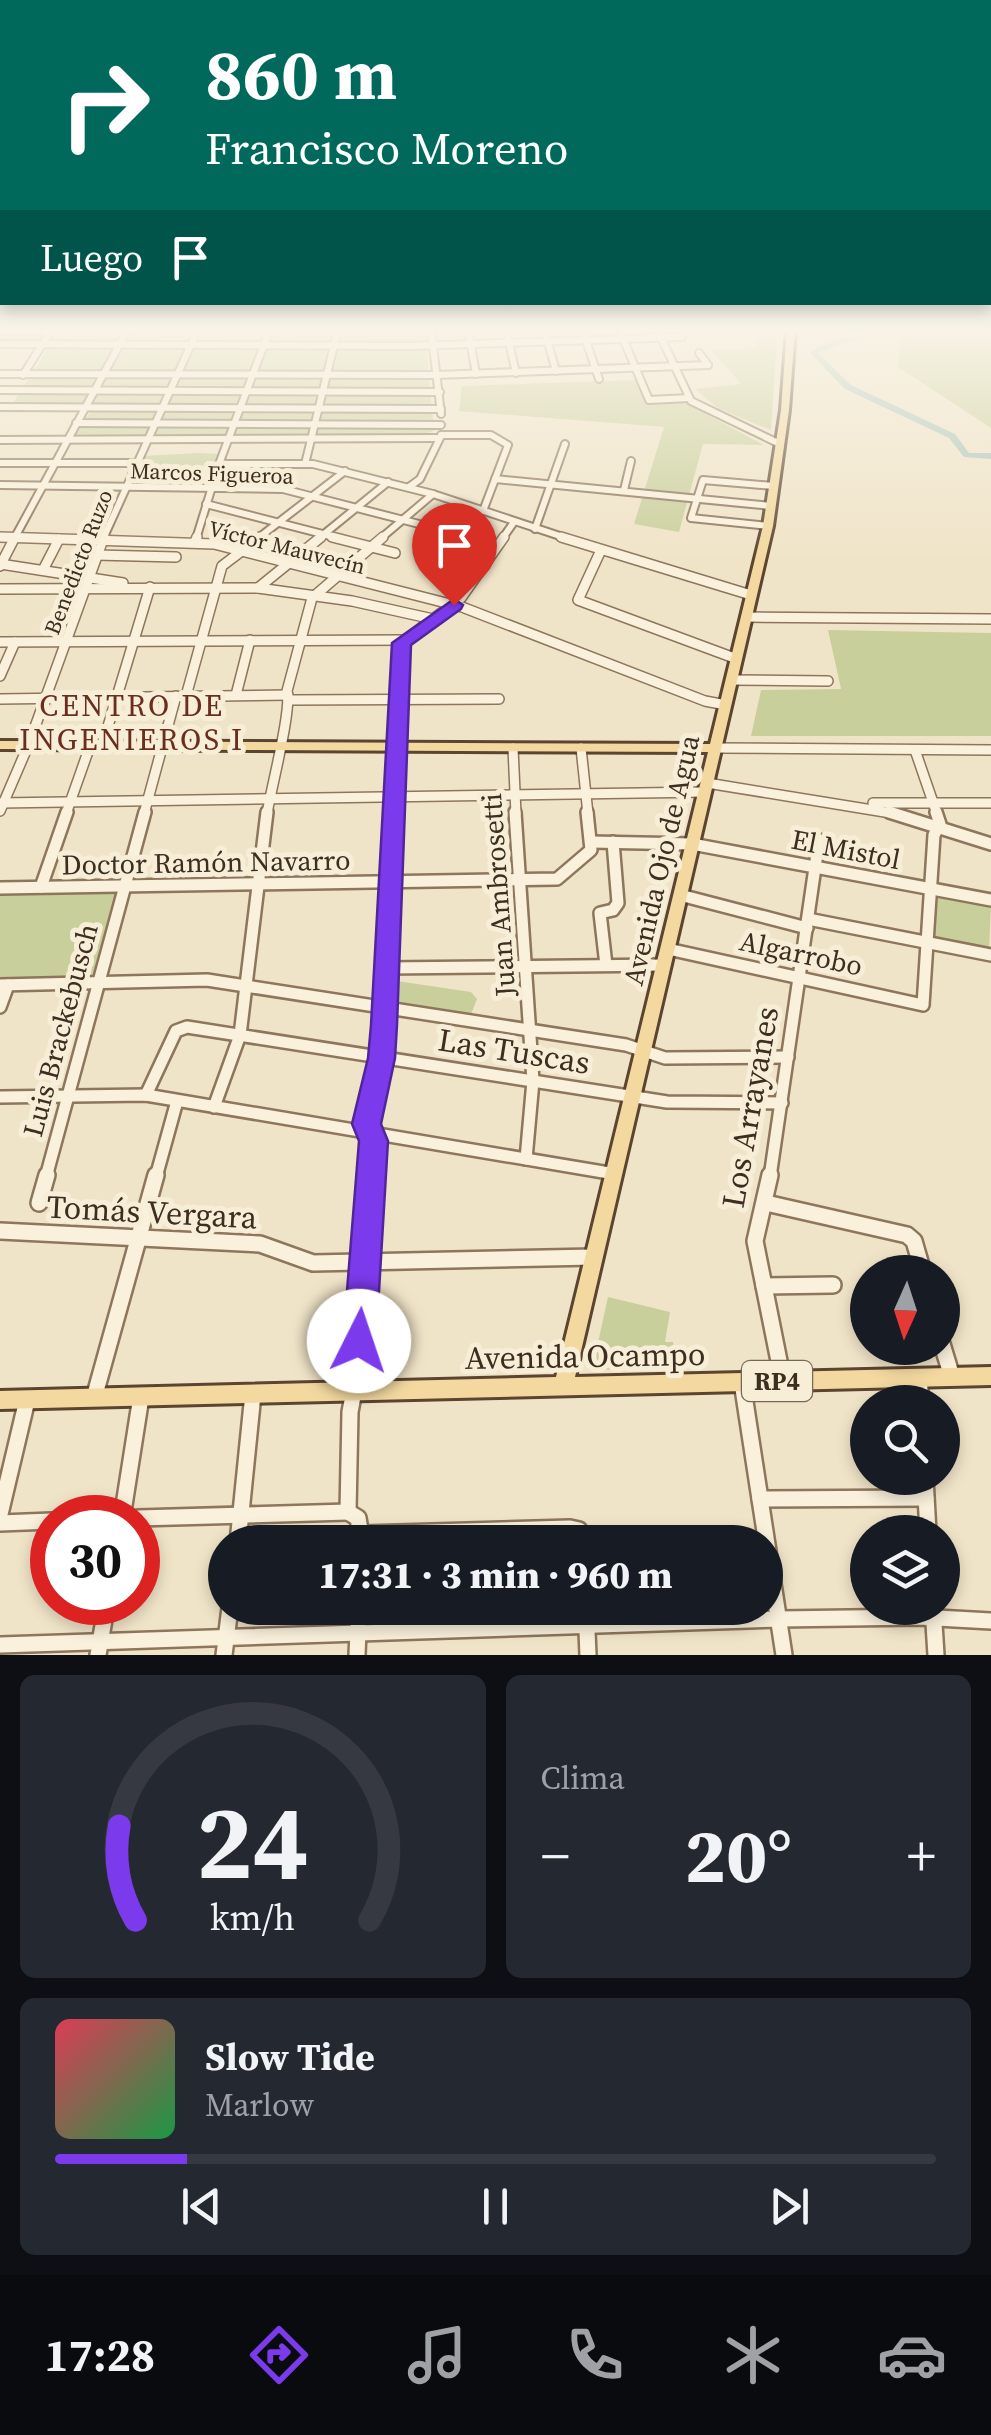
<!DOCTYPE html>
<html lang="es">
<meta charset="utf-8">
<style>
:root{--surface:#171b24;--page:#242831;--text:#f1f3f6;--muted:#9ea1a6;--line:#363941;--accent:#7c3aed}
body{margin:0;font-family:"Source Serif 4",serif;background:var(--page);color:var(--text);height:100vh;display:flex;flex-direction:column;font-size:38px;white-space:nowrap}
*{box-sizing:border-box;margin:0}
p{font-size:32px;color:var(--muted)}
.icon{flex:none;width:55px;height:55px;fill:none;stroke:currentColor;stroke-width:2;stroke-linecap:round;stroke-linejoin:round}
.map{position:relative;height:1655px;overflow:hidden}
.panel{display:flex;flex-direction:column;gap:20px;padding:20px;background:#0d0f14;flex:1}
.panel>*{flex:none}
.hud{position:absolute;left:0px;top:0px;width:992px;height:305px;box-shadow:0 5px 15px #0003;background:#00695c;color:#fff;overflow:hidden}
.needle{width:65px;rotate:183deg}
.fabs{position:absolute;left:850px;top:1255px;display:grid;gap:20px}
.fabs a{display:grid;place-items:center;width:110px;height:110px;border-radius:50%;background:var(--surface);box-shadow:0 5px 15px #0003;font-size:50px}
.speed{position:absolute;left:30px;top:1495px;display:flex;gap:20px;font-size:50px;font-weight:700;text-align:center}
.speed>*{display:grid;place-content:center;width:130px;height:130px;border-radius:50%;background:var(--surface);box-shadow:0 5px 15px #0003;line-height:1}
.speed .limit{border:15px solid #d22;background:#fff;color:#111}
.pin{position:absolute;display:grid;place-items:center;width:85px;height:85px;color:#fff;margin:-102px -42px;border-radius:50% 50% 50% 0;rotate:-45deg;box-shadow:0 0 10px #0007}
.pin .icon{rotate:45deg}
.me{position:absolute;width:110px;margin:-55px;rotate:4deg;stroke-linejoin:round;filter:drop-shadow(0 0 8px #0008)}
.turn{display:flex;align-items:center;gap:35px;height:210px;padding:0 40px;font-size:45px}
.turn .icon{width:130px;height:130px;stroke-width:2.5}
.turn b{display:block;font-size:70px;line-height:85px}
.then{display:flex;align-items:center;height:95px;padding:0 40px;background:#0003;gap:20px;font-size:38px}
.big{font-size:75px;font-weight:800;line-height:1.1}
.panel .card{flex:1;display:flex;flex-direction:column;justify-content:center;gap:15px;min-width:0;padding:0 35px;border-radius:15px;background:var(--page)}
.panel .dial{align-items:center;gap:0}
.dial svg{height:260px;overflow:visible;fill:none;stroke:var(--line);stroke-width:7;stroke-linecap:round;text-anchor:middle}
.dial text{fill:var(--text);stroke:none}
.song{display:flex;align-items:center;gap:30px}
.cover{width:120px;height:120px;border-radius:15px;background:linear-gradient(135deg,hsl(350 70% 55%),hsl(140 70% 35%))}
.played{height:10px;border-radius:5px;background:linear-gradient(90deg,var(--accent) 15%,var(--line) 15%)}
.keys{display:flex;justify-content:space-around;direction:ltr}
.heat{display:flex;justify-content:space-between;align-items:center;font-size:55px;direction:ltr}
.panel .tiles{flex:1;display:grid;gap:20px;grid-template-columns:1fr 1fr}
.card:last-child{grid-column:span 2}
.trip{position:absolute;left:208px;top:1525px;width:575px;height:100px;border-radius:50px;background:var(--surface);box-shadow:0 5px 15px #0003;font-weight:800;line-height:100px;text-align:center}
.dock{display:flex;height:160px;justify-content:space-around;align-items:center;background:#090b0e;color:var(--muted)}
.dock .icon{width:70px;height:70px}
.dock .on{color:var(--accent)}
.dock b{font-size:45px;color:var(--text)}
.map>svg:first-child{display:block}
.green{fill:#c9cf9b}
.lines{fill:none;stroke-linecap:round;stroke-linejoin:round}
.river{fill:#a9c4bc;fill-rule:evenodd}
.minor-far3-casing{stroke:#8d765c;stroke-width:10}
.minor-far2-casing{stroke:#8d765c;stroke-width:12}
.minor-far1-casing{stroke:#8d765c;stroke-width:16}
.minor-casing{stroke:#8d765c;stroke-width:20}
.major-casing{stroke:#5b4430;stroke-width:6}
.minor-far3{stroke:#faf1dc;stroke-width:6}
.minor-far2{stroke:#faf1dc;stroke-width:9}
.minor-far1{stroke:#faf1dc;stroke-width:11}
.minor{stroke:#faf1dc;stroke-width:15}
.major{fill:#f3d9a0;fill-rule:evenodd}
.route{fill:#7c3aed;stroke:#51269a;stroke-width:2.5}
.labels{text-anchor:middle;stroke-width:10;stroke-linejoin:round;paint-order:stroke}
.far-street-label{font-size:22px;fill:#3d2e20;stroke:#f7eed8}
.shield{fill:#f7eed8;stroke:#756857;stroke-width:2.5}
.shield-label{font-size:25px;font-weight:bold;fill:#3d2e20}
.street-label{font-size:28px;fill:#3d2e20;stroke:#f7eed8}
.neighbourhood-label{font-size:30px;letter-spacing:2.5px;fill:#6b2e1e;stroke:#f7eed8}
.near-street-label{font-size:32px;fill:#3d2e20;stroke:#f7eed8}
</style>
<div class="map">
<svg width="991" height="1655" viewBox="0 0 991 1655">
<rect width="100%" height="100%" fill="#f0e4c8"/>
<g class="green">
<path d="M60,329H425L434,431L414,437L74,438L93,407L12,405Z"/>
<path d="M902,329H991V428L898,367Z"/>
<path d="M759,339H777L771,430L719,409L695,389L741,384L711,350L755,348Z"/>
<path d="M635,380L644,401H682L764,445L703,444L679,532L634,524L664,427L459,411L462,386Z"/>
<path d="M198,453L219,454L206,486L131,484L143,456Z"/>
<path d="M828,630L991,633V736H751L761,690L841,689Z"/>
<path d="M0,891H118L97,978L0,983Z"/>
<path d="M936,893L991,905L989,951L937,941L932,937Z"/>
<path d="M397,981L471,992L477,999L470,1017L391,1003L389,985Z"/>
<path d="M608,1297L670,1312L665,1342H673L677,1367L592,1370Z"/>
</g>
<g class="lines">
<path class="river" d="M860,329H868L855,340L818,353L851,385L955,434L969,453H991V459L964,457L949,438L845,389L810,353C825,341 845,341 860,329Z"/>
<g class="minor-far3-casing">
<g id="minor-far3">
<path d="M431,329L441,414"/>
<path d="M468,329L476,374"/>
<path d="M506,329L516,373"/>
<path d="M544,329L556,371"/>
<path d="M582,329L599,379"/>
<path d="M619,329L649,400L689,398"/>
<path d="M657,329L691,401L780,444"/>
<path d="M0,331H51"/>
<path d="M0,344L409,346L682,337"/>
<path d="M699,353L708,365"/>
<path d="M0,374L436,375L708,365"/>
<path d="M23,375L52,329"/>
<path d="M0,390L440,392"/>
<path d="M0,407L441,409"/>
<path d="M76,423L441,425"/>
<path d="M441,435H491L508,445L483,511"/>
<path d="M0,440L436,438"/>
<path d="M0,463H136"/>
<path d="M219,464H313L433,494L569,539"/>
<path d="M305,464L338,329"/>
<path d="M495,479L771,506"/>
<path d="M0,485L283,489L419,524"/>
<path d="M409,487L420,479L441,436"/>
<path d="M624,490L631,461"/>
<path d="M206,504L342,539"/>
<path d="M768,526L691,518L703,480L774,486"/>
<path d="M535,529L565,444"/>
<path d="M421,530L449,539"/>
<path d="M0,537L68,539"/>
<path d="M14,539L128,329"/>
<path d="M103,539L198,329"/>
<path d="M196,539L219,464L270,329"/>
<path d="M257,539L345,471"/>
<path d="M318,539L388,482"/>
<path d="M380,539L433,494"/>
<path d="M502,539L514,522"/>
</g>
</g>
<g class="minor-far2-casing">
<g id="minor-far2">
<path d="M0,537L214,544L462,607L705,701L726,705"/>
<path d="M332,537L395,553"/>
<path d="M442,537L492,553"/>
<path d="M561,537L751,595"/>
<path d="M195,542L197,537"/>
<path d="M601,550L578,600L737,659"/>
<path d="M96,555L176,557"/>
<path d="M0,564L123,583"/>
<path d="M0,566L15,537"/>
<path d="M43,570L59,539"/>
<path d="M258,588L321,537"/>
<path d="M0,589L258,588L352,601L433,619"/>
<path d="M746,617L991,619"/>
<path d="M0,642L403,640"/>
<path d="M0,676L15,642"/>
<path d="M732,680L828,681"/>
<path d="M236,695L250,640"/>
<path d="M186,696L222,566L260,537"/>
<path d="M0,699L288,695"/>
<path d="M291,700L499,699"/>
<path d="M102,746L150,587"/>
<path d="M513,748L516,814"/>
<path d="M581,748L588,814"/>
<path d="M715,748L991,750"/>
<path d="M915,750L937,814"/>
<path d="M707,783L897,814"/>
<path d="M0,803L705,792"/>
<path d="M873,803H991"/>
<path d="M0,811L28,746L104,537"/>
<path d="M66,814L90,746"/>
<path d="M144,814L176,696"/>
<path d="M267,814C271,788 292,710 287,691L312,598L383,537"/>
<path d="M393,814L401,643L461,598L504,537"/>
</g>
</g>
<g class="minor-far1-casing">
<g id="minor-far1">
<path d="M515,812L533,1081L526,1159"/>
<path d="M889,812L991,844"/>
<path d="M591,842L692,844L991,900"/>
<path d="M41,887L67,812"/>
<path d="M0,888L557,879L591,850L587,812"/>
<path d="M680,895L807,928"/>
<path d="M808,919L991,955"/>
<path d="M668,949L923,1005L934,835L940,824L936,812"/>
<path d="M606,965L600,913L613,910L618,903L613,842"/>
<path d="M386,968L664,965"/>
<path d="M0,985L207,980L626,1045L665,1058L788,1057"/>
<path d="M0,1007L8,985"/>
<path d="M146,1095L176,1031L187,1027L667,1102L782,1103"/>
<path d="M0,1097L146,1095L615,1174"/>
<path d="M214,1107L240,1035L267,812"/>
<path d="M46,1177L145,812"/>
<path d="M156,1177L177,1101"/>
<path d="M371,1177L374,1141L366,1124L384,1025L393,812"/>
<path d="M770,1177L819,840"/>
</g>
</g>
<g class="minor-casing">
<g id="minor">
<path d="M770,1175L755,1241L783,1381"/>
<path d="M39,1203L47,1175"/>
<path d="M766,1203L907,1235L914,1241L923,1272"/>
<path d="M0,1231L260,1244L313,1263L594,1257"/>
<path d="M764,1286L833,1285"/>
<path d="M942,1344L952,1377"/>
<path d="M919,1378L921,1402"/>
<path d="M742,1382L784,1655"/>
<path d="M94,1398L156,1175"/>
<path d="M925,1478L928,1532"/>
<path d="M760,1499L926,1498"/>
<path d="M348,1512L350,1412L356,1380L371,1175"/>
<path d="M348,1512L358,1518L362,1542"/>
<path d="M0,1514L27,1400"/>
<path d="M122,1518L141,1397"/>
<path d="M138,1518L348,1512"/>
<path d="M0,1523L52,1521"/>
<path d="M363,1534L570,1528L579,1530L584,1542"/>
<path d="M238,1542L253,1394"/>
<path d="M586,1608L588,1655"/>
<path d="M933,1608L936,1655"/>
<path d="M0,1645L779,1619L919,1617L991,1621"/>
<path d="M98,1655L107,1602"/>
<path d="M224,1655L230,1608"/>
<path d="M357,1655L359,1608"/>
</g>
</g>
<g class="major-casing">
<path id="major" d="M787,329H795L789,410L773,526L575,1377L991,1367V1385L0,1409V1391L556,1377L708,752L0,749V741L710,744L763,526L781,410Z"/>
</g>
<use href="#minor-far3" class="minor-far3"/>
<use href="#minor-far2" class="minor-far2"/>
<use href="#minor-far1" class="minor-far1"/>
<use href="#minor" class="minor"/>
<use href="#major" class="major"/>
</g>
<linearGradient id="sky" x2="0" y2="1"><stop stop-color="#8fbad6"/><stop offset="0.59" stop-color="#f8f3e6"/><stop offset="1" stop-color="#f8f3e6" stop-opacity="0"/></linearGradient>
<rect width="991" height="561" fill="url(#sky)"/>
<path class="route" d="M454,599L463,605L461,609L411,645L397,1025L395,1058L381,1124L388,1141L376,1341L371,1352L359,1357L348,1352L343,1341L359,1141L352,1124L368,1058L371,1025L392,643Z"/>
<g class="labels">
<g class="far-street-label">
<text transform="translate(212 473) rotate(2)" y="8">Marcos Figueroa</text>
<text transform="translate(287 547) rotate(14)" y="8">Víctor Mauvecín</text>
<text transform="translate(78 562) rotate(-69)" y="8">Benedicto Ruzo</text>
</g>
<rect class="shield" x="742" y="1361" width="70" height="40" rx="8"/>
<g class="shield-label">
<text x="777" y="1390">RP4</text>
</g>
<g class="street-label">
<text transform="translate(846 849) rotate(11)" y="10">El Mistol</text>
<text transform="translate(661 860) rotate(-77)" y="10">Avenida Ojo de Agua</text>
<text transform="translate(206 862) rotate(-1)" y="10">Doctor Ramón Navarro</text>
<text transform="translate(498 895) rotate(-94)" y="10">Juan Ambrosetti</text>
<text transform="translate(801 953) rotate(12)" y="10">Algarrobo</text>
<text transform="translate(60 1030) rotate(-75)" y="10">Luis Brackebusch</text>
</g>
<g class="neighbourhood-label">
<text x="132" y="716">CENTRO DE<tspan x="132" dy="34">INGENIEROS I</tspan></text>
</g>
<g class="near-street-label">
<text transform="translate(514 1051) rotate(9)" y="11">Las Tuscas</text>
<text transform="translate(750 1107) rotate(-80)" y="11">Los Arrayanes</text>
<text transform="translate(152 1212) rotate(3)" y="11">Tomás Vergara</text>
<text transform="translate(585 1356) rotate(-1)" y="11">Avenida Ocampo</text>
</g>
</g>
</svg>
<div class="fabs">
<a><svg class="needle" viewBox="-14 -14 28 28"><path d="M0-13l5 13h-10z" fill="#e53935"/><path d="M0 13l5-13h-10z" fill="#9ea1a6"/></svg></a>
<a><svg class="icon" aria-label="search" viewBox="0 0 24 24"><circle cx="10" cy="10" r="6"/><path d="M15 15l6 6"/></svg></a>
<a><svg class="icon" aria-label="layers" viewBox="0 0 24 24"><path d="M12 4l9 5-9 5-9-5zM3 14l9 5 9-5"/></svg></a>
</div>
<div class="speed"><div class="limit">30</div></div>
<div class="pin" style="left:454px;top:605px;background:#d93025"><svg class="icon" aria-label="arrive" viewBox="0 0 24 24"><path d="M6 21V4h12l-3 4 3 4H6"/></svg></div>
<svg class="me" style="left:359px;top:1341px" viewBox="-20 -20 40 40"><circle r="19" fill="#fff"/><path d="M0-13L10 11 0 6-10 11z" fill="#7c3aed"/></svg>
<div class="trip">17:31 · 3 min · 960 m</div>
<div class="hud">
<div class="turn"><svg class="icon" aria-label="right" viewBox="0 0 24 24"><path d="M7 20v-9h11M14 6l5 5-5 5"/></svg><div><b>860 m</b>Francisco Moreno</div></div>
<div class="then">Luego<svg class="icon" aria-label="arrive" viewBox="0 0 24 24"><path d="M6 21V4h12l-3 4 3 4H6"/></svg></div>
</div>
</div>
<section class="panel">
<div class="tiles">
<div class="card dial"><svg viewBox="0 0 100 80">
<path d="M14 69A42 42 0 1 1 86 69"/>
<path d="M14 69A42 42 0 0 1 9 40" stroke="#7c3aed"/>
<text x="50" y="56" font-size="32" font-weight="700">24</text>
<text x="50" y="72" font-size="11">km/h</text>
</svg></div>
<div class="card"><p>Clima</p>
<div class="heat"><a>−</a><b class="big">20°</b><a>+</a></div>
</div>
<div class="card">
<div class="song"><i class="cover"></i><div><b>Slow Tide</b><p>Marlow</p></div></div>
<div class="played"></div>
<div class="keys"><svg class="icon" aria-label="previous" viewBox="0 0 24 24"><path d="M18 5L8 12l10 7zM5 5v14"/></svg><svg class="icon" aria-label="pause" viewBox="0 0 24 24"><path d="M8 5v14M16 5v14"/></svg><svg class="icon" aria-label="next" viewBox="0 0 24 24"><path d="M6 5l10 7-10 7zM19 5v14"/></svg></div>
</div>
</div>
</section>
<nav class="dock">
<b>17:28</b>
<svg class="icon on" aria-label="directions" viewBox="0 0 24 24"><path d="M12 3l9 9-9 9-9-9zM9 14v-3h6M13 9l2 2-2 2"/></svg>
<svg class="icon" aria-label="music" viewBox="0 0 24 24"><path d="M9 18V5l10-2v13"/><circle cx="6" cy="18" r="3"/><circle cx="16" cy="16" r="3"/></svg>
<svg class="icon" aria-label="phone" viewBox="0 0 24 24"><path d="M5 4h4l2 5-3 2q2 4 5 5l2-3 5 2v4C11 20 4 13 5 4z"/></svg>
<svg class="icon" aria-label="climate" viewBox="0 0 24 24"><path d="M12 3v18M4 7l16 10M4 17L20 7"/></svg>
<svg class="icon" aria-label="car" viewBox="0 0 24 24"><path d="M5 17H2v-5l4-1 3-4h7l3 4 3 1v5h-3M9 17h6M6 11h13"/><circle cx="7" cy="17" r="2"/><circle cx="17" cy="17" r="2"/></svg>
</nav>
